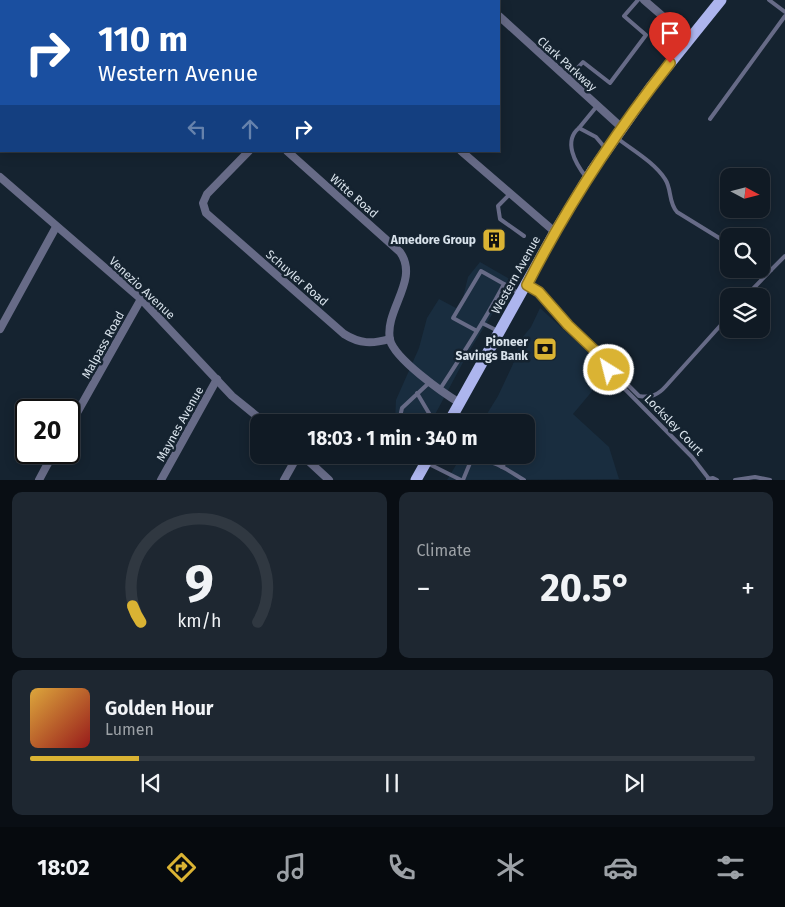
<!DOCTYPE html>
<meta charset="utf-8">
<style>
:root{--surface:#101a24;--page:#1e2731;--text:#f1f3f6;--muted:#9ca1a6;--line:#303841;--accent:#dab333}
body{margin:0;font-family:"Fira Sans",sans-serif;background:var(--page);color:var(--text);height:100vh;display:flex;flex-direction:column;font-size:19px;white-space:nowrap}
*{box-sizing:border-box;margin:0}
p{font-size:16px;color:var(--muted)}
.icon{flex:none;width:28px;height:28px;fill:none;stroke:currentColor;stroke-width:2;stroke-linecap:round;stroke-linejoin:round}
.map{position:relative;height:480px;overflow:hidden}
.drawer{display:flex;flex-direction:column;gap:12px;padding:12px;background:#090e14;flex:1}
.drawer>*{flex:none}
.hud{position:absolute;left:0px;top:0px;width:500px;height:152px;box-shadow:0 2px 12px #0003,0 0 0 1px var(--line);background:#1a4fa0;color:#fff;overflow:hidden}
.needle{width:32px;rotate:97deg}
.controls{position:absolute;left:720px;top:168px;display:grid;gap:10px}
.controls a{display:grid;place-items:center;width:50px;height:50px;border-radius:10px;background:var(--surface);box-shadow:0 2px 12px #0003,0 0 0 1px var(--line);font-size:25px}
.speed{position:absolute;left:15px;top:399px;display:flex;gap:10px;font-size:25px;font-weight:700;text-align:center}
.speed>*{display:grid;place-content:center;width:65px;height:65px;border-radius:50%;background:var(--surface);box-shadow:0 2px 12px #0003,0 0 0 1px var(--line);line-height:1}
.speed .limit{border:2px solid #111;border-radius:8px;background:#fff;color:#111}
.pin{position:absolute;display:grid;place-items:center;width:42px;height:42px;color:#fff;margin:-51px -21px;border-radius:50% 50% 50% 0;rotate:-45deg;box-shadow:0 0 5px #0007}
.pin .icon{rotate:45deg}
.me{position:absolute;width:55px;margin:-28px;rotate:324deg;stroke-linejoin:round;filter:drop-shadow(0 0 4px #0008)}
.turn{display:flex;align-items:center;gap:18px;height:105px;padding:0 15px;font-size:22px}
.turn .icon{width:65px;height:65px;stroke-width:2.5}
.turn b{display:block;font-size:35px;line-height:42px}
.lanes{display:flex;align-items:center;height:48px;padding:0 15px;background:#0003;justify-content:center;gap:25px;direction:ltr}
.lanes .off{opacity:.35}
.big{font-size:38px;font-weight:700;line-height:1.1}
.drawer .card{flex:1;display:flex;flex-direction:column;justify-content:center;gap:8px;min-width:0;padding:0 18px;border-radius:10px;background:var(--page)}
.drawer .dial{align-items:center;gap:0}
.dial svg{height:130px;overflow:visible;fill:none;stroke:var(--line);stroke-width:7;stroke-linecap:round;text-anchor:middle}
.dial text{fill:var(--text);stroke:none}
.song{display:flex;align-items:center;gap:15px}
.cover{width:60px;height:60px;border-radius:8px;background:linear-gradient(135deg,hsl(40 70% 55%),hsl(0 70% 35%))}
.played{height:5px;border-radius:2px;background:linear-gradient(90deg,var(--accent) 15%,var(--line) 15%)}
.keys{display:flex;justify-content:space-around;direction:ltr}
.heat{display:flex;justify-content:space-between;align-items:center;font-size:28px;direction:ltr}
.drawer .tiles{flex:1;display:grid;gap:12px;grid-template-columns:1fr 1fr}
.card:last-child{grid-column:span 2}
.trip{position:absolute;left:250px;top:414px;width:285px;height:50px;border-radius:10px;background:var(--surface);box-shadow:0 2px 12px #0003,0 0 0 1px var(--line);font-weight:700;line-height:50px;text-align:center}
.tabs{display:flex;height:80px;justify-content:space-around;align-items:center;background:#060a0e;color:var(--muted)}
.tabs .icon{width:35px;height:35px}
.tabs .current{color:var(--accent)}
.tabs b{font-size:22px;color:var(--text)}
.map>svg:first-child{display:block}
.built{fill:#192d3f}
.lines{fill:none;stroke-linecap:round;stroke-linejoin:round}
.service{stroke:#676b87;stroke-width:4}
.minor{stroke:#676b87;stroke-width:8}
.primary{stroke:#adb5ee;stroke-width:11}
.route-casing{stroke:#8e7421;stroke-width:12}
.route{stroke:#dab333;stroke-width:9}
.labels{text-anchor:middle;stroke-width:5;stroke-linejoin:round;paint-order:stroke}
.street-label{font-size:12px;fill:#d8e2eb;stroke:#152330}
.poi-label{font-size:12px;font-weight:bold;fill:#d8e2eb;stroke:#152330;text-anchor:end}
</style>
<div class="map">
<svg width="785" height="480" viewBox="0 0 785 480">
<rect width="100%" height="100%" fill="#152330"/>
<g class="built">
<path d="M480,262L513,281L468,353L431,422H395L396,400L419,348L427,318L439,299L456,308L462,302L468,277Z"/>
<path d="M540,308L609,371L573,414L609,447L619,479L447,480L462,455H526V422H482L498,396L513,364L522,338L531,327Z"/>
</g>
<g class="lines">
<g class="service">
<path d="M769,0L785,12"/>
<path d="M567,79L583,62L610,83L646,35L624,16L638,0"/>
<path d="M710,119L785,16"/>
<path d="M579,128L597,106"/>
<path d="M617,138C632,150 654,162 665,179C672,189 668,202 677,212L729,244"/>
<path d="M586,177C575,163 563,141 579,128L596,137L606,149"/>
<path d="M509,195L498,206L500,219L524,236"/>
<path d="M761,263L771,270L785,256"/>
<path d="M504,284L520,294"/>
<path d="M527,285L539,292L568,325L639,396C651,398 658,395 666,386L729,316"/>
<path d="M746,296L771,270"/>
<path d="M482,323L498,331"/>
<path d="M608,365L613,377L692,457L709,479"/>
<path d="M440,389C462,355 485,321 504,284L481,271L453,318L477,331"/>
<path d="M417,393L430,415L426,422"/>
<path d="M405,422L400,417L402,408L431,381"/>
<path d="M427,463L461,480"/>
<path d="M502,467L510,455"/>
<path d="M708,479L713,478L717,480"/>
<path d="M463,480L470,463C491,456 507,470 524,480"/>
<path d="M735,480L755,477L770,480"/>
</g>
<g class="minor">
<path d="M124,0L125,1"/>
<path d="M294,0L295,1"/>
<path d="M481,0L483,1"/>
<path d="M644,0L689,39"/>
<path d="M51,1L52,0"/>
<path d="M438,1L439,0"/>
<path d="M499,16L621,127"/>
<path d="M0,114L1,113"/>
<path d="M249,151L207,194L203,203L206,213L344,334C360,344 372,344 390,339"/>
<path d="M287,151L400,252C420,280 384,310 390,340C395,359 443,393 460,403"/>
<path d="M461,151L555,232"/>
<path d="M0,177L141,299L232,396L264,422"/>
<path d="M0,329L56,227"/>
<path d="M69,427L141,299"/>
<path d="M302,455L329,480"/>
<path d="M39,480L54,452"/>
<path d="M161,480L217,379"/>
<path d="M284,480L298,455"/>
</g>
<g class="primary">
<path d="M449,422L555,232L592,171L651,87L721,0"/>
<path d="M416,480L430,455"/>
</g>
</g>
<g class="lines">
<g class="route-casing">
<path id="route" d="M609,370L608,363L568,325L539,292L527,285C567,206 615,133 670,63"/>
</g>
<use href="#route" class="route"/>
</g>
<defs>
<g id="building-square" transform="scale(1.25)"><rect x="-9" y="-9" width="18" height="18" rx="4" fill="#dab333" stroke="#152330"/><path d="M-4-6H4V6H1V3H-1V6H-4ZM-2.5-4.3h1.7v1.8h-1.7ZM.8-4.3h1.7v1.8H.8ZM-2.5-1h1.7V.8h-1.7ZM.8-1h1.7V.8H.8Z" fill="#111"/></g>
<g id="bank-square" transform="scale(1.25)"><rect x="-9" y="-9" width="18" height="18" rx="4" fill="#dab333" stroke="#152330"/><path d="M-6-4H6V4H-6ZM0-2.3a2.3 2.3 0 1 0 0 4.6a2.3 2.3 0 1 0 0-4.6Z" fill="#111"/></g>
</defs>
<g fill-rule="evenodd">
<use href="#building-square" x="494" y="240"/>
<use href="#bank-square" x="545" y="349"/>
</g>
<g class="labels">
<g class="street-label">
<text transform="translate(567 64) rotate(42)" y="4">Clark Parkway</text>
<text transform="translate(354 196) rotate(41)" y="4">Witte Road</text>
<text transform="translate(516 275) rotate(-61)" y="4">Western Avenue</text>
<text transform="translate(297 278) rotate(41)" y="4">Schuyler Road</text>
<text transform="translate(142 288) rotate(43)" y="4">Venezio Avenue</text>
<text transform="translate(103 345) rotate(-61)" y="4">Malpass Road</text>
<text transform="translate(180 424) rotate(-61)" y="4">Maynes Avenue</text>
<text transform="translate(674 425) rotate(46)" y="4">Locksley Court</text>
</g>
<g class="poi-label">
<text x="476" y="244">Amedore Group</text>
<text x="528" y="346">Pioneer<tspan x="528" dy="14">Savings Bank</tspan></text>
</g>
</g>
</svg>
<div class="controls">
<a><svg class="needle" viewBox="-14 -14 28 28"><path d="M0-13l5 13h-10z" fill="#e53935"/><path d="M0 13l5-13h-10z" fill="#9ca1a6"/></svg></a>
<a><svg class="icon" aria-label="search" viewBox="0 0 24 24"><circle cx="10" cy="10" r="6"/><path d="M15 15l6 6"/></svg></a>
<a><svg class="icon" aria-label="layers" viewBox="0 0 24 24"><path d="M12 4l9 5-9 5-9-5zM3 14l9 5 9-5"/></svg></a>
</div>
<div class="speed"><div class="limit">20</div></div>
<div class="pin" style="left:670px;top:63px;background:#d93025"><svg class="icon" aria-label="arrive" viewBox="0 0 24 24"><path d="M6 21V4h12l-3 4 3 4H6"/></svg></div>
<svg class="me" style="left:609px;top:370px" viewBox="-20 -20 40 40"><circle r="17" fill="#dab333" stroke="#fff" stroke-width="3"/><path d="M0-11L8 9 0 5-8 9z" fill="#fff"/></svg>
<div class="trip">18:03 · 1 min · 340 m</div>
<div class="hud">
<div class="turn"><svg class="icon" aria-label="right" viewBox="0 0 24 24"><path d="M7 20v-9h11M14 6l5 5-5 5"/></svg><div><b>110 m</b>Western Avenue</div></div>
<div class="lanes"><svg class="icon off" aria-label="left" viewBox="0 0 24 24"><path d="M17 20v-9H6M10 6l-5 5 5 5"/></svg><svg class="icon off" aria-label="ahead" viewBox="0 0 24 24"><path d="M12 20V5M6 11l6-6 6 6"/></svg><svg class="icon" aria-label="right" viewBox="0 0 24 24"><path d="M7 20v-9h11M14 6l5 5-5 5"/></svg></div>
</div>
</div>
<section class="drawer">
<div class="tiles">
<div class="card dial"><svg viewBox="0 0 100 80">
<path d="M14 69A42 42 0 1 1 86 69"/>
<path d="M14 69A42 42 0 0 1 9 59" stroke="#dab333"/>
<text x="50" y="56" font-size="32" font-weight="700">9</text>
<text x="50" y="72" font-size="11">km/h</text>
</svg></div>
<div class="card"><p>Climate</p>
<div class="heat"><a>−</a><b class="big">20.5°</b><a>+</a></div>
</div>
<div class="card">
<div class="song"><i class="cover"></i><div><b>Golden Hour</b><p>Lumen</p></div></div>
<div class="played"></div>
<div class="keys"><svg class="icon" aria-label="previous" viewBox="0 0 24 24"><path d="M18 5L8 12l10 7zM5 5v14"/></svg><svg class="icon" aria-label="pause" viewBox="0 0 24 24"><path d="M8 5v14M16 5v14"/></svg><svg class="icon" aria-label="next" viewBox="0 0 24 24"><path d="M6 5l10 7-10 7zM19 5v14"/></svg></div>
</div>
</div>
</section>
<nav class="tabs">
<b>18:02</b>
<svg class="icon current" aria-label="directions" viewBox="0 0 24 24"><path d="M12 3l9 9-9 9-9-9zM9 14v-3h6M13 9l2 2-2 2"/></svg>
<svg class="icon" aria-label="music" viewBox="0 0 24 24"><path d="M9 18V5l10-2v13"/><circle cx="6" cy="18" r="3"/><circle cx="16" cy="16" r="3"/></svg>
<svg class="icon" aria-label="phone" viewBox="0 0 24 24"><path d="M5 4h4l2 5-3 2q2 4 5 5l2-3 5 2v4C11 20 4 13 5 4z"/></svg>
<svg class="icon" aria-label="climate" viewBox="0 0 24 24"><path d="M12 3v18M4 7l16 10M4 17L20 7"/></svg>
<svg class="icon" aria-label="car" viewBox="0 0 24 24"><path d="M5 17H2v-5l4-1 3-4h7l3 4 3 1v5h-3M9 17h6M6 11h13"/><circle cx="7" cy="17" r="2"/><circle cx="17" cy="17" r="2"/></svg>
<svg class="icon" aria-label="filters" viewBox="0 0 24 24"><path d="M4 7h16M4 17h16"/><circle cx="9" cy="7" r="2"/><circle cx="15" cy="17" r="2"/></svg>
</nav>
